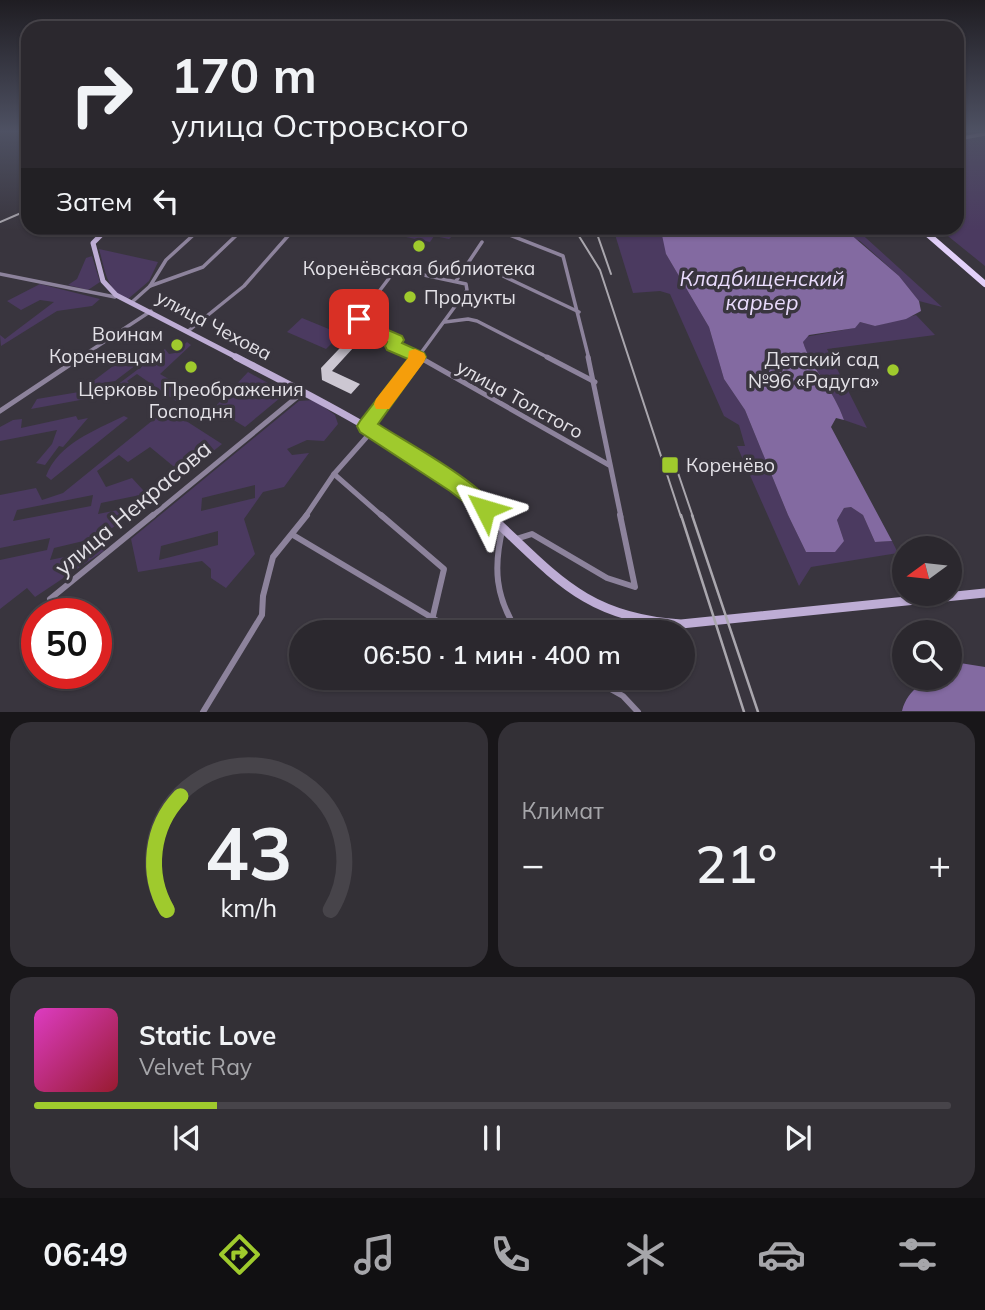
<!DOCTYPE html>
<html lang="ru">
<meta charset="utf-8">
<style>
:root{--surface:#2b282e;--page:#333036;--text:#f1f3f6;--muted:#a6a6aa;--line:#47444a;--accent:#9fca2d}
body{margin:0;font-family:Mulish,sans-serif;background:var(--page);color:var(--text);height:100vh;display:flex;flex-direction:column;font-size:26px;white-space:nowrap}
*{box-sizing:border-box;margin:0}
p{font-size:23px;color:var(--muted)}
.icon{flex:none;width:38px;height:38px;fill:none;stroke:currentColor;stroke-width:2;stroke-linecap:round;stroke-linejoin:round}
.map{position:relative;height:712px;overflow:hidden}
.panel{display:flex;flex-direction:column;gap:10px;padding:10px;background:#181619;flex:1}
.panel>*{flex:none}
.guide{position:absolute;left:21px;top:21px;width:943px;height:214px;border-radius:21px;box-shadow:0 2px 5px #0004,0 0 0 2px var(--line);background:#2b282e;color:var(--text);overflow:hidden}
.needle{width:46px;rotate:255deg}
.fabs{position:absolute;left:892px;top:536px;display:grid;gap:14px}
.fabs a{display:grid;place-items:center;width:70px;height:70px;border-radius:50%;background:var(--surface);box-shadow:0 2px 5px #0004,0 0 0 2px var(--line);font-size:35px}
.speed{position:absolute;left:21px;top:598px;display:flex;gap:14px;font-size:35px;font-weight:700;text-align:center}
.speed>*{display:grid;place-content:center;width:91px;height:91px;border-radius:50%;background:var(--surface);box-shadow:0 2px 5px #0004,0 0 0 2px var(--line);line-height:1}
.speed .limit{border:10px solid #d22;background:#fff;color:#111}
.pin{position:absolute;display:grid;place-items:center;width:60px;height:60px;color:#fff;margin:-30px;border-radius:14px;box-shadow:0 4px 10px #0006}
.me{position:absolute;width:77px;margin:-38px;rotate:310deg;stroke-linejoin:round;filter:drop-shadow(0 0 5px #0008)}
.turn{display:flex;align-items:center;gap:24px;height:147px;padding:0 35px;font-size:32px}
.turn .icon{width:91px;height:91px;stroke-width:2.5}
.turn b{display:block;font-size:49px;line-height:60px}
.then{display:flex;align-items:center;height:66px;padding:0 35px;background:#0003;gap:14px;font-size:26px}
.big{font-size:52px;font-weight:600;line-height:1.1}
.panel .widget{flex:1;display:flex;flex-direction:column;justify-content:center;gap:10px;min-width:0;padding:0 24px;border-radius:21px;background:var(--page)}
.panel .dial{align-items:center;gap:0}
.dial svg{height:182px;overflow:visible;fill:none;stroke:var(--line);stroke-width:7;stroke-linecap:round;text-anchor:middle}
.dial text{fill:var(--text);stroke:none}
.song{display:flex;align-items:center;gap:21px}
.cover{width:84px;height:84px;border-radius:10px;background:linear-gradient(135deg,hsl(310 70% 55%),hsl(350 70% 35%))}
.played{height:7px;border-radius:4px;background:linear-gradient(90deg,var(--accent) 20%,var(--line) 20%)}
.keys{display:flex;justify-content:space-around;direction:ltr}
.heat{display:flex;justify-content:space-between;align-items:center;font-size:38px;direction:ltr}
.panel .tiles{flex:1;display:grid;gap:10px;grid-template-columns:1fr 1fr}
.widget:last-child{grid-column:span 2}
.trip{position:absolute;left:289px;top:620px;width:406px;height:70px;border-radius:35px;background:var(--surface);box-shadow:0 2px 5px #0004,0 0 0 2px var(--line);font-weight:600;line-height:70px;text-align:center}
.tab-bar{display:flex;height:112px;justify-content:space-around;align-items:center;background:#111012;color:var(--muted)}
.tab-bar .icon{width:49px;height:49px}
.tab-bar .current{color:var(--accent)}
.tab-bar b{font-size:32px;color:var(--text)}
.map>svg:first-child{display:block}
.green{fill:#4b3a60;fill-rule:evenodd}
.water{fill:#836aa1}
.building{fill:#ccc7d2}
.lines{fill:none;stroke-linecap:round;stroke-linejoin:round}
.street-far2{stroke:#8d839c;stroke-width:3.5}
.street-far1{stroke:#8d839c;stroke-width:5}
.street{stroke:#8d839c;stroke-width:6}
.secondary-far3{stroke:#beadd5;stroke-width:4.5}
.secondary-far2{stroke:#beadd5;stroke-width:5}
.secondary-far1{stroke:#beadd5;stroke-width:7}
.secondary{stroke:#beadd5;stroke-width:9}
.primary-far1{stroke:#e2d0f9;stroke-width:5}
.primary{stroke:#e2d0f9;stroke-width:6}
.rail-far1{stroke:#aaa7ae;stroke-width:2}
.rail{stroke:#aaa7ae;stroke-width:2.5}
.route{fill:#9fca2d;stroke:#67831d;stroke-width:2}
.slow{fill:#f59e0b}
.poi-dot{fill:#9fca2d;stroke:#39353e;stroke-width:2.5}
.labels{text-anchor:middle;stroke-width:7;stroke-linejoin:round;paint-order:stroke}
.poi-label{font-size:19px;fill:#e3e1e7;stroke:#39353e}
.street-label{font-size:19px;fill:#e3e1e7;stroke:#39353e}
.water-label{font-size:21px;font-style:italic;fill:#eadcfd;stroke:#39353e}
.near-street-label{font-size:23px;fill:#e3e1e7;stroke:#39353e}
</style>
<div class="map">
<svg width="985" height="712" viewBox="0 0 985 712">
<rect width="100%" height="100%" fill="#39353e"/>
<g class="green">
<path d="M985,131V266L938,228H957V136Z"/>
<path d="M412,228H471L467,237L456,233L449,239L434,236L430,242L406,237Z"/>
<path d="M613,228H673L668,230L666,254L709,327L724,379L745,410L788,515L806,552L844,541L837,520L844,508L851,507L863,515L875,542L892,541L898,553L811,567L799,586L737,446H745L739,425L724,416L670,294L660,291L633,293Z"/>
<path d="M789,228H855L942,307L919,301L899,276L860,241L831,229Z"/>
<path d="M99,249L158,262L149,281L128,299C106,291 105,269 99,249Z"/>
<path d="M92,256L100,282L88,290L68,285L77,279L86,258Z"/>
<path d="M40,284L100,299L92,306L57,311L1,346L0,335L5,339L54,302L40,300L21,310L7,301Z"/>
<path d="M916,315L935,335L827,349L867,428L844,420C834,390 811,368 803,342L805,337L854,328L860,322L875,326Z"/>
<path d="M302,318L341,334L326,349L287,332Z"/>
<path d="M187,342L191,345L160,374L189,391L176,401L137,374L127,381L130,384L123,389L117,385L165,349L169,354L175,353Z"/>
<path d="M133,351L136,353L134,357L138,360L142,359L140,362L115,381L88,385Z"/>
<path d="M248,372L286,393L245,427L214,408Z"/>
<path d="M97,389L91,398L31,409L37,399Z"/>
<path d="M314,400L335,415L338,424L324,441L307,440L287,449L292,455L309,453L284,487L263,492L244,519L255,554L226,588L211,578V569L202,561L138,572L131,539L299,401ZM255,485V498L201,511L202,498ZM218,531V545L159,560L161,546Z"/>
<path d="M169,410L222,444L184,475L150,447L128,462L119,455L97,471L106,487L132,478L153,501L109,530L104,551L35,597L27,588L0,609V560L47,550L50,538L0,548V495L36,488L42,500L63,493L158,416ZM93,495L91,506L13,521L17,510ZM140,495L138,506L98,514L101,503ZM96,538L93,551L50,560L54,548Z"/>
<path d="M76,416L78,420L88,418L63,447L59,446L45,465L36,463L52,444L57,430L0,441V427L13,420L22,419L21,428Z"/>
<path d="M124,416L128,418L51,480L46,476C59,443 94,431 124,416Z"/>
</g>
<g class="water">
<path d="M673,228H789L831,229L849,233L899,276L919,301L921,311L906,319L875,326L860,322L855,328L809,335L803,342C811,368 834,390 844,420L836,418L831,427L892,541L875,542L863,515L851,507L844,508L837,520L844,541L835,552H806L788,515L745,410L724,379L709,327L666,254L662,235Z"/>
<path d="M960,663L985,667V711H902C908,688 927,677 950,677V668Z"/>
</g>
<path class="building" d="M356,331L365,335L332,371L360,384L351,394L322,380L321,368Z"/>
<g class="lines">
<g class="street-far2">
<path d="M957,139L985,134"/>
<path d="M502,232L563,256L589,359"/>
<path d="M469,263L486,268L579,312"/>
<path d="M396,269L466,284L467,290L418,357L393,346L396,340L356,322Z"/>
<path d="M0,274L115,297"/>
<path d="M456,281L482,242"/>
<path d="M150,286L203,267L244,228"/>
<path d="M131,303L150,286L166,260L201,228"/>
<path d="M445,322L468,319L477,321L551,359"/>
<path d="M187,332L244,286L295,228"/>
<path d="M418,357L422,359"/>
<path d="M78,359L151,311"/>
</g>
<g class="street-far1">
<path d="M419,357L609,465"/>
<path d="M547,357L595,382"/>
<path d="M588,357L621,517"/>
<path d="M0,411L81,357"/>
<path d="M366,426L418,357"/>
<path d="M334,474L383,517"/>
<path d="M151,517L303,392"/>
<path d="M305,517L334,474L372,431"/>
</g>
<g class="street">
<path d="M381,515L444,569L432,620"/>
<path d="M503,527C493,567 495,597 518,632"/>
<path d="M293,535L456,632"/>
<path d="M516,539L532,534L607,578L635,587L620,515"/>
<path d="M50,599L153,515"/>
<path d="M589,677L623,696L638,712"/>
<path d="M203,712L262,615L263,596L273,557L307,515"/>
</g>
<path class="secondary-far3" d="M103,233L108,228"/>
<path class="secondary-far2" d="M105,231L93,243L103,281L116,295L240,359"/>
<path class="secondary-far1" d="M236,357C325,403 417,448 491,517"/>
<path class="secondary" d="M489,515C555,576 585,618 681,624L985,593"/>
<path class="primary-far1" d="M921,228L926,233"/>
<path class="primary" d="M924,231L985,284"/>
<g class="rail-far1">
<path d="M0,222L28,210"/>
<path d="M574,228L600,270L681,517"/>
<path d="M595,228L611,274"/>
<path d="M678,473L693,517"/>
</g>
<g class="rail">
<path d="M681,515L744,712"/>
<path d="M692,515L758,712"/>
</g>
</g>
<linearGradient id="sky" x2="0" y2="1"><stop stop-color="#1f1d22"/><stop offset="0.57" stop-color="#4e5163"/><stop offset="1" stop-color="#4e5163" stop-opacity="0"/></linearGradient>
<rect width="985" height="230" fill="url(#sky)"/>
<path class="route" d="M359,313L364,315L365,320L402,336L404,340L402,343L424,353L426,357L378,424C404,441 484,484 495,509L492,516L485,518L450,491L360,432L357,426L360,421L408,359L387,350L385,346L387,342L351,326L349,322L353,315Z"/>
<path class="slow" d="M415,349L424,353L426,357L424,362L389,409H376L374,404L376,399L408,358L409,351Z"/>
<g class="poi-dot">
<circle cx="419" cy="246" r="7"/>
<circle cx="410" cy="297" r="7"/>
<circle cx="177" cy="345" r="7"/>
<circle cx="191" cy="367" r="7"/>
<circle cx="893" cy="370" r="7"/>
<rect x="661" y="456" width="18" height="18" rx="3.5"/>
</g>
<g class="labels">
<g class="poi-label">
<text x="419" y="275">Коренёвская библиотека</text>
<text x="424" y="304" text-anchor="start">Продукты</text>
<text x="163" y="341" text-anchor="end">Воинам<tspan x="163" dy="22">Кореневцам</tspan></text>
<text x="879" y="366" text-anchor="end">Детский сад<tspan x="879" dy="22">№96 «Радуга»</tspan></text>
<text x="191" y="396">Церковь Преображения<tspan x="191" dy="22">Господня</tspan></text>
<text x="686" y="472" text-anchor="start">Коренёво</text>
</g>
<g class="street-label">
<text transform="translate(214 325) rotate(28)" y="7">улица Чехова</text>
<text transform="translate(520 399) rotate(29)" y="7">улица Толстого</text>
</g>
<g class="water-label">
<text x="762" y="286">Кладбищенский<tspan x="762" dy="24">карьер</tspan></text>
</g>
<g class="near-street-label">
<text transform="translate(133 508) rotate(-40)" y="8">улица Некрасова</text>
</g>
</g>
</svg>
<div class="fabs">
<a><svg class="needle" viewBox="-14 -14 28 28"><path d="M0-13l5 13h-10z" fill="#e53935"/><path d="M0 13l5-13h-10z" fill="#a6a6aa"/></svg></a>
<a><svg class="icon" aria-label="search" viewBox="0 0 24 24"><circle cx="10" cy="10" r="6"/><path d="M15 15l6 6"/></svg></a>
</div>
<div class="speed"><div class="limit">50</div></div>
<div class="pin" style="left:359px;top:319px;background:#d93025"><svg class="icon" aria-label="arrive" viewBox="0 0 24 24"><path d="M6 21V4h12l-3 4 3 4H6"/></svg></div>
<svg class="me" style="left:485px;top:509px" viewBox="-20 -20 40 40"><path d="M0-17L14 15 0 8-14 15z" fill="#9fca2d" stroke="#fff" stroke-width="4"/></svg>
<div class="trip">06:50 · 1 мин · 400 m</div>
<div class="guide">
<div class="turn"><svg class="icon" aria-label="right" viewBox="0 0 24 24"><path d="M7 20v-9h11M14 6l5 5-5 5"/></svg><div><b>170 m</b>улица Островского</div></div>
<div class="then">Затем<svg class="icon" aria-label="left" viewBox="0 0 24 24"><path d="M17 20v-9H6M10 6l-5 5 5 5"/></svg></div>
</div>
</div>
<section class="panel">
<div class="tiles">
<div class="widget dial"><svg viewBox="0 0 100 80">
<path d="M14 69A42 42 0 1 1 86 69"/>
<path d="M14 69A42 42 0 0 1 20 19" stroke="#9fca2d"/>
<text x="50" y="56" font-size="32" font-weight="700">43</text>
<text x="50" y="72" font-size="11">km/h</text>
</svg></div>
<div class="widget"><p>Климат</p>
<div class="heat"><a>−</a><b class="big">21°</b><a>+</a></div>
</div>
<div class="widget">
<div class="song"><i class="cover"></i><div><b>Static Love</b><p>Velvet Ray</p></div></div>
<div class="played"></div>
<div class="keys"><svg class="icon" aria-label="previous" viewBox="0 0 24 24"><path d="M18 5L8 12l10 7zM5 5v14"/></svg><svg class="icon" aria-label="pause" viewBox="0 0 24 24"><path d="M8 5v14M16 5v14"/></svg><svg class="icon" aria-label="next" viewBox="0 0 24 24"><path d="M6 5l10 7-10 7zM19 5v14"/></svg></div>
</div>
</div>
</section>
<nav class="tab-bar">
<b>06:49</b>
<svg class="icon current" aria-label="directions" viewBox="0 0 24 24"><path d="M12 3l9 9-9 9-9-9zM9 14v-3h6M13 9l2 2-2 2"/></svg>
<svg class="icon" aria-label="music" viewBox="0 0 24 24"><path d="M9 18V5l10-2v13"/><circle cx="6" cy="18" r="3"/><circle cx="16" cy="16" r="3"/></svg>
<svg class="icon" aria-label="phone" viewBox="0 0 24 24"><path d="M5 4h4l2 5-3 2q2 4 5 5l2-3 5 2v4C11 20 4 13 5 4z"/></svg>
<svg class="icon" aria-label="climate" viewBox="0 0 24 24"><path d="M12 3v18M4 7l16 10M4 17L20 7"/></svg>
<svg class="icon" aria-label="car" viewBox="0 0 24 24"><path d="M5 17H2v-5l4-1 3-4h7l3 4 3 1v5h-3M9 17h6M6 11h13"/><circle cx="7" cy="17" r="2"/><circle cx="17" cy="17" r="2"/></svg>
<svg class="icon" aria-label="filters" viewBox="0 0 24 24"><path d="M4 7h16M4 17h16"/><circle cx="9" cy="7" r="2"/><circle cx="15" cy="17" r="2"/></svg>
</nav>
